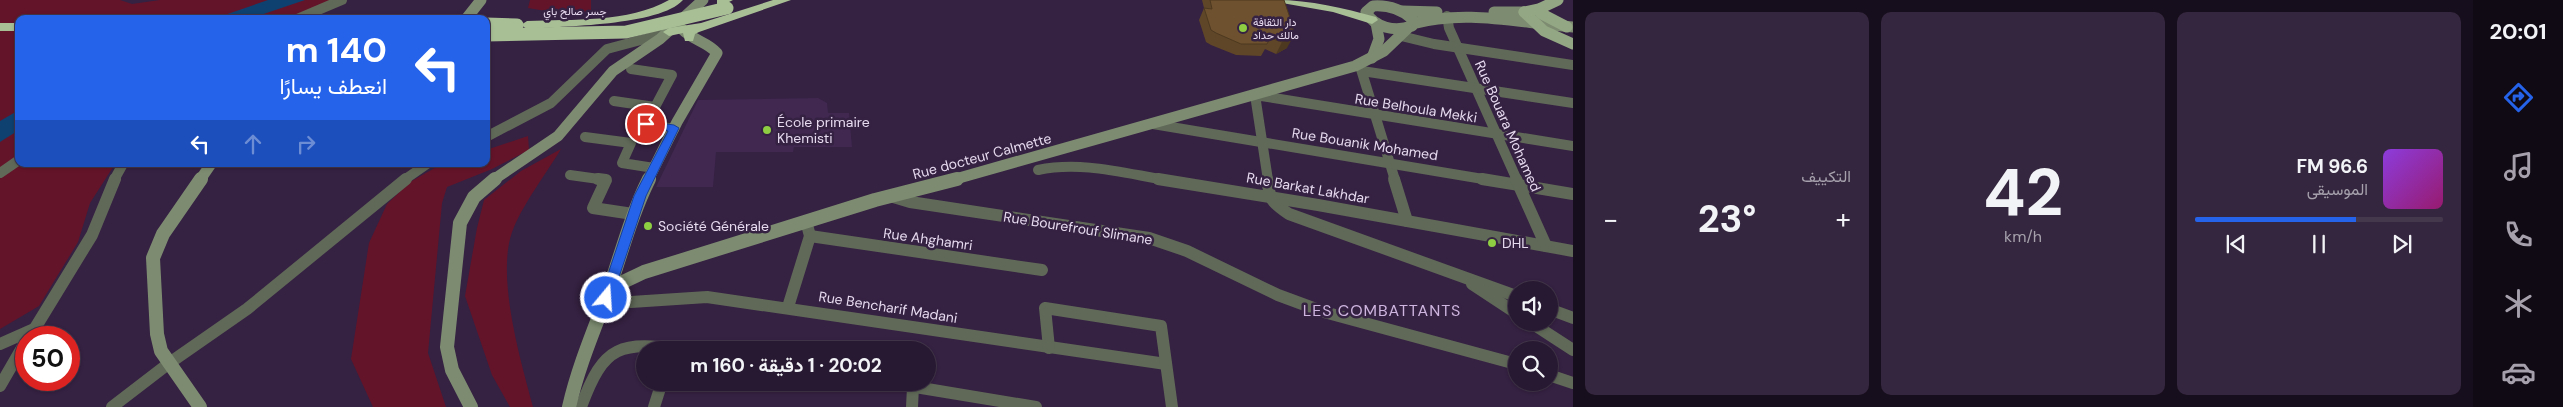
<!DOCTYPE html>
<html lang="ar">
<meta charset="utf-8">
<style>
:root{--surface:#281932;--page:#34263e;--text:#f1f3f6;--muted:#a5a0ac;--line:#44384d;--accent:#2563eb}
body{margin:0;font-family:"DM Sans",Vazirmatn,sans-serif;background:var(--page);color:var(--text);direction:rtl;height:100vh;display:flex;flex-direction:column;font-size:19px;white-space:nowrap}
*{box-sizing:border-box;margin:0}
p{font-size:16px;color:var(--muted)}
.icon{flex:none;width:28px;height:28px;fill:none;stroke:currentColor;stroke-width:2;stroke-linecap:round;stroke-linejoin:round}
.map{position:relative;flex:1;overflow:hidden;direction:ltr}
.details{display:flex;flex-direction:column;gap:12px;padding:12px;background:#160e1c;width:900px}
.details>*{flex:none}
.guide{position:absolute;left:15px;top:15px;width:475px;height:152px;border-radius:10px;box-shadow:0 1px 4px #0004,0 0 0 1px var(--line);direction:rtl;background:#2563eb;color:#fff;overflow:hidden}
.fabs{position:absolute;left:1508px;top:281px;display:grid;gap:10px}
.fabs a{display:grid;place-items:center;width:50px;height:50px;border-radius:50%;background:var(--surface);box-shadow:0 1px 4px #0004,0 0 0 1px var(--line);font-size:25px}
.speed{position:absolute;left:15px;top:326px;display:flex;gap:10px;font-size:25px;font-weight:700;text-align:center}
.speed>*{display:grid;place-content:center;width:65px;height:65px;border-radius:50%;background:var(--surface);box-shadow:0 1px 4px #0004,0 0 0 1px var(--line);line-height:1}
.speed .limit{border:8px solid #d22;background:#fff;color:#111}
.pin{position:absolute;display:grid;place-items:center;width:42px;height:42px;color:#fff;margin:-21px;border:2px solid #fff;border-radius:50%;box-shadow:0 1px 5px #0007}
.me{position:absolute;width:55px;margin:-28px;rotate:18deg;stroke-linejoin:round;filter:drop-shadow(0 0 4px #0008)}
.turn{display:flex;align-items:center;gap:18px;height:105px;padding:0 20px;font-size:22px}
.turn .icon{width:65px;height:65px;stroke-width:2.5}
.turn b{display:block;font-size:35px;line-height:42px}
.lanes{display:flex;align-items:center;height:48px;padding:0 20px;background:#0003;justify-content:center;gap:25px;direction:ltr}
.lanes .off{opacity:.35}
.big{font-size:38px;font-weight:700;line-height:1.1}
.details .tile{flex:1;display:flex;flex-direction:column;justify-content:center;gap:8px;min-width:0;padding:0 18px;border-radius:10px;background:var(--page)}
.details .dial{align-items:center;gap:0}
.dial b{font-size:65px;line-height:1}
.song{display:flex;align-items:center;gap:15px}
.cover{width:60px;height:60px;border-radius:8px;background:linear-gradient(135deg,hsl(270 70% 55%),hsl(320 70% 35%))}
.played{height:5px;border-radius:2px;background:linear-gradient(90deg,var(--accent) 65%,var(--line) 65%)}
.keys{display:flex;justify-content:space-around;direction:ltr}
.heat{display:flex;justify-content:space-between;align-items:center;font-size:28px;direction:ltr}
.details .tiles{flex:1;display:grid;gap:12px;grid-template-columns:repeat(3,1fr)}
.trip{position:absolute;left:636px;top:341px;width:300px;height:50px;border-radius:25px;background:var(--surface);box-shadow:0 1px 4px #0004,0 0 0 1px var(--line);font-weight:700;line-height:50px;text-align:center;direction:rtl}
main{display:flex;flex:1;min-height:0}
.dock{display:flex;flex-direction:column;width:90px;justify-content:space-around;align-items:center;background:#100a14;color:var(--muted)}
.dock .icon{width:35px;height:35px}
.dock .selected{color:var(--accent)}
.dock b{font-size:22px;color:var(--text)}
.map>svg:first-child{display:block}
.built{fill:#402850}
.green{fill:#641429}
.water{fill:#0e416f}
.lines{fill:none;stroke-linecap:round;stroke-linejoin:round}
.street-far1{stroke:#606958;stroke-width:10}
.street{stroke:#606958;stroke-width:12}
.secondary-far1{stroke:#7d8c71;stroke-width:11}
.secondary{stroke:#7d8c71;stroke-width:14}
.primary{stroke:#94a784;stroke-width:11}
.highway{fill:#a8bf95;fill-rule:evenodd}
.highway-bridge{stroke:#a8bf95;stroke-width:13}
.wall{fill:#5f4628}
.shaded-wall{fill:#4d3920}
.building{fill:#6e512e;stroke:#4d3920}
.route{fill:#2563eb;stroke:#184099}
.poi-dot{fill:#8ece43;stroke:#352142;stroke-width:2}
.labels{text-anchor:middle;stroke-width:5;stroke-linejoin:round;paint-order:stroke}
.far-street-label{font-size:11px;fill:#e7dbf0;stroke:#352142}
.far-poi-label{font-size:11px;fill:#e7dbf0;stroke:#352142;text-anchor:start}
.street-label{font-size:14px;fill:#e7dbf0;stroke:#352142}
.poi-label{font-size:14px;fill:#e7dbf0;stroke:#352142;text-anchor:start}
.quarter-label{font-size:16px;letter-spacing:1px;fill:#ceb5df;stroke:#352142}
</style>
<main>
<nav class="dock">
<b>20:01</b>
<svg class="icon selected" aria-label="directions" viewBox="0 0 24 24"><path d="M12 3l9 9-9 9-9-9zM9 14v-3h6M13 9l2 2-2 2"/></svg>
<svg class="icon" aria-label="music" viewBox="0 0 24 24"><path d="M9 18V5l10-2v13"/><circle cx="6" cy="18" r="3"/><circle cx="16" cy="16" r="3"/></svg>
<svg class="icon" aria-label="phone" viewBox="0 0 24 24"><path d="M5 4h4l2 5-3 2q2 4 5 5l2-3 5 2v4C11 20 4 13 5 4z"/></svg>
<svg class="icon" aria-label="climate" viewBox="0 0 24 24"><path d="M12 3v18M4 7l16 10M4 17L20 7"/></svg>
<svg class="icon" aria-label="car" viewBox="0 0 24 24"><path d="M5 17H2v-5l4-1 3-4h7l3 4 3 1v5h-3M9 17h6M6 11h13"/><circle cx="7" cy="17" r="2"/><circle cx="17" cy="17" r="2"/></svg>
</nav>
<section class="details">
<div class="tiles">
<div class="tile">
<div class="song"><i class="cover"></i><div><b>96.6 FM</b><p>الموسيقى</p></div></div>
<div class="played"></div>
<div class="keys"><svg class="icon" aria-label="previous" viewBox="0 0 24 24"><path d="M18 5L8 12l10 7zM5 5v14"/></svg><svg class="icon" aria-label="pause" viewBox="0 0 24 24"><path d="M8 5v14M16 5v14"/></svg><svg class="icon" aria-label="next" viewBox="0 0 24 24"><path d="M6 5l10 7-10 7zM19 5v14"/></svg></div>
</div>
<div class="tile dial"><b>42</b><p>km/h</p></div>
<div class="tile"><p>التكييف</p>
<div class="heat"><a>−</a><b class="big">23°</b><a>+</a></div>
</div>
</div>
</section>
<div class="map">
<svg width="1573" height="407" viewBox="0 0 1573 407">
<rect width="100%" height="100%" fill="#352142"/>
<path class="built" d="M818,98L827,103L828,113H849L852,147H794L793,152H716L713,187H656L698,100Z"/>
<g class="green">
<path d="M0,0H120L132,4L160,0H337L289,19H19V164H115L90,203L78,242L39,306L0,329Z"/>
<path d="M530,0H591V12L558,13L528,8Z"/>
<path d="M528,136L529,150L492,169L447,187L442,203L428,353L446,407H373L351,359L369,243L387,204L410,182L440,165L486,164V150Z"/>
<path d="M561,149C547,172 524,203 514,227C494,272 521,361 533,407H510L492,375L465,296L477,228L484,200L521,171Z"/>
</g>
<g class="water">
<path d="M268,0H305L249,19H213Z"/>
<path d="M19,110V130L0,142V121Z"/>
</g>
<g class="lines">
<g class="street-far1">
<path d="M1447,16L1449,28L1517,180"/>
<path d="M297,19L342,0"/>
<path d="M1401,36L1434,44L1573,65"/>
<path d="M1360,66L1395,180"/>
<path d="M631,69L672,75L646,124L674,129"/>
<path d="M1362,71L1573,103"/>
<path d="M614,101L655,107"/>
<path d="M1153,124L1489,180"/>
<path d="M486,137L551,103L607,49L667,33"/>
<path d="M585,137L631,143L622,163L654,168"/>
<path d="M1038,170C1081,161 1123,173 1166,180"/>
<path d="M0,173L19,160"/>
<path d="M570,175L606,180"/>
<path d="M114,180L123,164"/>
<path d="M404,180L427,164"/>
<path d="M1268,180L1255,95L1573,146"/>
</g>
<g class="street">
<path d="M598,179L606,180L593,208L633,214"/>
<path d="M1158,179L1318,205L1573,251"/>
<path d="M1267,179C1270,200 1271,202 1289,214L1516,296"/>
<path d="M1394,179L1407,221"/>
<path d="M1482,179L1573,194"/>
<path d="M1516,179L1546,246"/>
<path d="M890,196L910,202L1149,238L1187,251L1278,295L1324,312L1516,364"/>
<path d="M810,236L1042,270"/>
<path d="M1472,284L1516,313"/>
<path d="M606,298L631,302L707,297L1166,364"/>
<path d="M788,307L810,236L806,221"/>
<path d="M1549,309L1573,318"/>
<path d="M1530,322L1573,350"/>
<path d="M29,338L92,235L115,179"/>
<path d="M0,344L34,329"/>
<path d="M1049,348L1045,308L1161,326L1172,407"/>
<path d="M1549,375L1573,383"/>
<path d="M885,382L1036,407"/>
<path d="M0,386L26,341"/>
<path d="M112,407L168,364L247,309L406,179"/>
<path d="M581,407C604,344 620,341 685,350"/>
<path d="M654,407L662,382"/>
<path d="M912,407L913,387"/>
</g>
<g class="secondary-far1">
<path d="M1373,6C1388,5 1401,9 1412,19V26C1395,32 1375,28 1366,12Z"/>
<path d="M1402,11L1437,12"/>
<path d="M1494,12H1524"/>
<path d="M466,19L481,0"/>
<path d="M1412,24C1466,9 1518,23 1573,27"/>
<path d="M1372,58L1379,39L1376,23"/>
<path d="M200,180L211,164"/>
<path d="M493,180L558,136L613,71L660,39L703,0"/>
<path d="M648,180L677,122L717,53C708,42 692,40 682,29"/>
<path d="M952,180L1355,66L1384,51L1408,28"/>
</g>
<g class="secondary">
<path d="M606,298L623,282L644,272L875,200L957,179"/>
<path d="M200,407L161,351L157,334L153,258L163,234L201,179"/>
<path d="M471,407L452,370L447,347L460,223L474,197L495,179"/>
<path d="M569,407C578,368 592,335 606,298C620,259 630,217 649,179"/>
</g>
<g class="primary">
<path d="M1539,9L1540,13L1567,27"/>
<path d="M1524,12L1544,31L1573,44"/>
<path d="M1524,12L1539,9L1558,0"/>
</g>
<g class="highway">
<path d="M669,0H683C660,26 561,26 527,29L521,25L527,21C572,19 628,23 669,0Z"/>
<path d="M717,0H733L725,4H717Z"/>
<path d="M773,0H791L699,32L695,34L693,41H685L683,33L669,36L663,32L669,28L701,23Z"/>
<path d="M1276,0C1311,0 1343,8 1376,17L1378,20L1372,24L1333,12L1282,3Z"/>
<rect x="0" y="23" width="19" height="8"/>
</g>
<g class="highway-bridge">
<path d="M486,24L517,25"/>
<path d="M486,35L626,32L727,8"/>
</g>
</g>
<path class="wall" d="M1202,0H1284L1287,48L1276,54L1265,49L1261,56L1236,55L1211,45L1206,42L1199,20L1204,8Z"/>
<path class="shaded-wall" d="M1293,37L1287,48L1276,54L1282,42Z"/>
<path class="building" d="M1210,0H1284L1293,27V37L1282,42L1270,38L1267,44H1241L1216,33L1211,30L1204,8L1212,9Z"/>
<path class="route" d="M646,121L674,125L679,128L646,196L612,298L606,303L600,298L634,196L668,131L643,127V122Z"/>
<g class="poi-dot">
<circle cx="1243" cy="28" r="5"/>
<circle cx="767" cy="130" r="5"/>
<circle cx="648" cy="226" r="5"/>
<circle cx="1492" cy="243" r="5"/>
</g>
<g class="labels">
<g class="far-street-label">
<text x="575" y="15">جسر صالح باي</text>
</g>
<g class="far-poi-label">
<text x="1253" y="26">دار الثقافة<tspan x="1253" dy="13">مالك حداد</tspan></text>
</g>
<g class="street-label">
<text transform="translate(1416 108) rotate(9)" y="5">Rue Belhoula Mekki</text>
<text transform="translate(1508 126) rotate(66)" y="5">Rue Bouara Mohamed</text>
<text transform="translate(1365 144) rotate(9)" y="5">Rue Bouanik Mohamed</text>
<text transform="translate(982 156) rotate(-15)" y="5">Rue docteur Calmette</text>
<text transform="translate(1308 188) rotate(10)" y="5">Rue Barkat Lakhdar</text>
<text transform="translate(1078 228) rotate(9)" y="5">Rue Bourefrouf Slimane</text>
<text transform="translate(928 239) rotate(8)" y="5">Rue Ahghamri</text>
<text transform="translate(888 307) rotate(9)" y="5">Rue Bencharif Madani</text>
</g>
<g class="poi-label">
<text x="777" y="127">École primaire<tspan x="777" dy="16">Khemisti</tspan></text>
<text x="658" y="231">Société Générale</text>
<text x="1502" y="248">DHL</text>
</g>
<g class="quarter-label">
<text x="1382" y="316">LES COMBATTANTS</text>
</g>
</g>
</svg>
<div class="fabs">
<a><svg class="icon" aria-label="sound" viewBox="0 0 24 24"><path d="M4 9h4l5-4v14l-5-4H4zM17 9q2 3 0 6"/></svg></a>
<a><svg class="icon" aria-label="search" viewBox="0 0 24 24"><circle cx="10" cy="10" r="6"/><path d="M15 15l6 6"/></svg></a>
</div>
<div class="speed"><div class="limit">50</div></div>
<div class="pin" style="left:646px;top:124px;background:#d93025"><svg class="icon" aria-label="arrive" viewBox="0 0 24 24"><path d="M6 21V4h12l-3 4 3 4H6"/></svg></div>
<svg class="me" style="left:606px;top:298px" viewBox="-20 -20 40 40"><circle r="17" fill="#2563eb" stroke="#fff" stroke-width="3"/><path d="M0-11L8 9 0 5-8 9z" fill="#fff"/></svg>
<div class="trip">20:02 · 1 دقيقة · 160 m</div>
<div class="guide">
<div class="turn"><svg class="icon" aria-label="left" viewBox="0 0 24 24"><path d="M17 20v-9H6M10 6l-5 5 5 5"/></svg><div><b>140 m</b>انعطف يسارًا</div></div>
<div class="lanes"><svg class="icon" aria-label="left" viewBox="0 0 24 24"><path d="M17 20v-9H6M10 6l-5 5 5 5"/></svg><svg class="icon off" aria-label="ahead" viewBox="0 0 24 24"><path d="M12 20V5M6 11l6-6 6 6"/></svg><svg class="icon off" aria-label="right" viewBox="0 0 24 24"><path d="M7 20v-9h11M14 6l5 5-5 5"/></svg></div>
</div>
</div>
</main>
